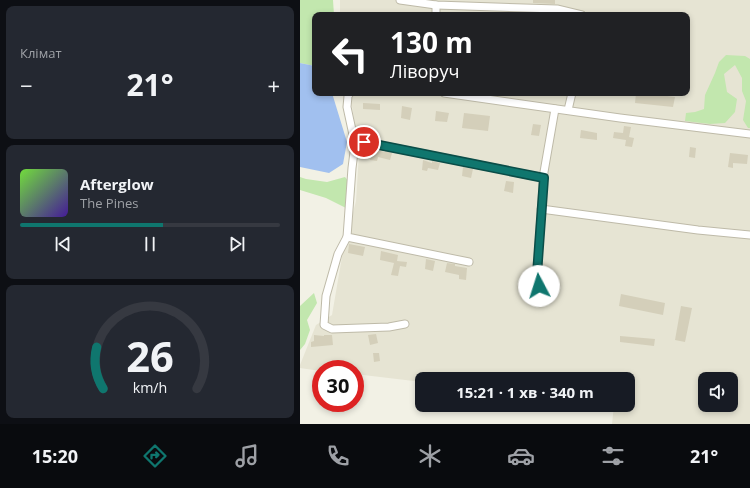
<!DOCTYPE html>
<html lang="uk">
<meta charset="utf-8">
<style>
:root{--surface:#171b24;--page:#242831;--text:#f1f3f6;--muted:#9ea1a6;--line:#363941;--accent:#0f766e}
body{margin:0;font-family:"Open Sans",sans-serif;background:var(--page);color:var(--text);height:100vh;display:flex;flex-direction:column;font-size:15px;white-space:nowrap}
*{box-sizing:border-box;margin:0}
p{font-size:13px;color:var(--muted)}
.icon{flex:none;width:22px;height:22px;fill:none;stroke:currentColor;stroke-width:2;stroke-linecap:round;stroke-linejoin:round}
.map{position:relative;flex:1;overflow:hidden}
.panel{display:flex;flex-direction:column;gap:6px;padding:6px;background:#0d0f14;width:300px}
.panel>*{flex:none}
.guide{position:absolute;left:12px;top:12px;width:378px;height:84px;border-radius:8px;box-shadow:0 2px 6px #0003;background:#202124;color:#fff;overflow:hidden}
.controls{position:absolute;left:398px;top:372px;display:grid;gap:8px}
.controls a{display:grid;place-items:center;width:40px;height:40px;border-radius:8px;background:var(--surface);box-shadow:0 2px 6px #0003;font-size:20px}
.speed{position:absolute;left:12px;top:360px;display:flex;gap:8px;font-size:20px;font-weight:700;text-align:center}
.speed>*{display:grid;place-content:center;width:52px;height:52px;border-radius:50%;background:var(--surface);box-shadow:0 2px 6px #0003;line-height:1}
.speed .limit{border:6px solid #d22;background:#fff;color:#111}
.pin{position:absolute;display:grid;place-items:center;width:34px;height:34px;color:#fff;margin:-17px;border:2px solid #fff;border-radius:50%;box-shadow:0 1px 4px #0007}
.me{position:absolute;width:44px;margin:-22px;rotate:355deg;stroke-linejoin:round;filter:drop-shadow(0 0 3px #0008)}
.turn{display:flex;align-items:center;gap:14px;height:84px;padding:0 12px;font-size:18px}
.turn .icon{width:52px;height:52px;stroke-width:2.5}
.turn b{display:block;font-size:28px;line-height:34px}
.big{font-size:30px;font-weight:700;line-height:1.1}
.panel .card{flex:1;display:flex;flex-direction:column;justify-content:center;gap:6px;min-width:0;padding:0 14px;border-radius:8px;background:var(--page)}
.panel .dial{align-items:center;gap:0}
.dial svg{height:104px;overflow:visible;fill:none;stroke:var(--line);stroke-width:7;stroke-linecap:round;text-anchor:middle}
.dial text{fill:var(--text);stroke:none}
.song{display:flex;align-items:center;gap:12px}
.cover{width:48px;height:48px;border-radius:6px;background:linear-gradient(135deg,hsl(100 70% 55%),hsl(260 70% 35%))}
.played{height:4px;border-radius:2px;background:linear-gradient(90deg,var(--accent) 55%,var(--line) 55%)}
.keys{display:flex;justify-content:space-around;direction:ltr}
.heat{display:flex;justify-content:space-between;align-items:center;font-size:22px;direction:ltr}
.trip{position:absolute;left:115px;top:372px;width:220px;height:40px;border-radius:8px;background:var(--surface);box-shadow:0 2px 6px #0003;font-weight:700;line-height:40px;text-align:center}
.menu{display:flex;height:64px;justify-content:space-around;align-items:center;background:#090b0e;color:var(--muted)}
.menu .icon{width:28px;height:28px}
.menu .current{color:var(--accent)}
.menu b{font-size:18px;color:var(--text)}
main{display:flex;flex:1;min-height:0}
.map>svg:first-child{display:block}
.residential{fill:#e6e4d3;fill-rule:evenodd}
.green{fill:#c2e7ae}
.water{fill:#a1c0ef}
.building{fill:#d4cfba}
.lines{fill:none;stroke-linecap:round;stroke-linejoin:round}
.minor-casing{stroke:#bebaa8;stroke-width:9}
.minor{stroke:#fff;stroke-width:7}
.route-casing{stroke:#0a4d48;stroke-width:10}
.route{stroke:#0f766e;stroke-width:7}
</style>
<main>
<section class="panel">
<div class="card"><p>Клімат</p>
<div class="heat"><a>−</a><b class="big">21°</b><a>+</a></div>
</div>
<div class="card">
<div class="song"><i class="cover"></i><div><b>Afterglow</b><p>The Pines</p></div></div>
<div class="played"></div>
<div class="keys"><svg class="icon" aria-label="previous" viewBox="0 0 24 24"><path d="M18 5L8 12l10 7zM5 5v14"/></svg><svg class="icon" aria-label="pause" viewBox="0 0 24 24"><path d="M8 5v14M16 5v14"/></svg><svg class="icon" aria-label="next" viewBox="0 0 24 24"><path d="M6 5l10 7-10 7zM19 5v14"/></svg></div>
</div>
<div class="card dial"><svg viewBox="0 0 100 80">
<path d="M14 69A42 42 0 1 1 86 69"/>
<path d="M14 69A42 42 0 0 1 9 37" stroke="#0f766e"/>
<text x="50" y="56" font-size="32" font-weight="700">26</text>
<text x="50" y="72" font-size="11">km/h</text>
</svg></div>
</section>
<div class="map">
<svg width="450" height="424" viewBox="0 0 450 424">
<rect width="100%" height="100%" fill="#f2f1e5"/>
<path class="residential" d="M40,0H450V424H312L314,405H328V379H122V382L55,374V369H21V371L0,368V365L16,325L32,315L43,251L56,201L59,153L50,93H387V15H40ZM405,379H431V405H405Z"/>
<g class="green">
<path d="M0,0H33L34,15H15V66L0,63Z"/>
<path d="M426,55L445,56L450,59V128H448L443,120L446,101L442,91V78L435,65L424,74L427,92L437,99L435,112L425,123L410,124L385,121L386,113L395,112L404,109L405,95L415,73L419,62Z"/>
<path d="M0,177L6,179L27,182L45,177L55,189L50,210L26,198L0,190Z"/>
<path d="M14,293L17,303L7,320L10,330L5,344L0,350V306Z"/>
</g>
<path class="water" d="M0,63L15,66V93H32L47,142L43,164L29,173L0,167Z"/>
<g class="building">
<path d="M233,0H255V4L233,3Z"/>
<path d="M336,93H344L375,97L373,107L335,103Z"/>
<path d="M63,103L80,104V110L63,109Z"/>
<path d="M102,106L112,108L110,120L101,118Z"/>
<path d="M136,111L149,113L147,122L135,121Z"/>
<path d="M164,113L190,116L188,131L162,128Z"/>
<path d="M233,124L241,125L239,136L231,135Z"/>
<path d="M324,126L331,127L329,137L334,138L332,147L325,146L326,140L313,138L314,132L323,133Z"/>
<path d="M281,130L297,133V140L280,138Z"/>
<path d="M390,147L396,148L395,158L389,157Z"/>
<path d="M72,149L85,152V151L92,153L90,160L78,157L77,161L70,160Z"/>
<path d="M430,153L448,155L447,164L433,163V168L428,167Z"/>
<path d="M123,160L132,163V161L140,163L138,170L128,168L127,171L122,170Z"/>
<path d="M163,167L173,169L171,178L162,176Z"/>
<path d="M206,181L214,182L213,193L204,191Z"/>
<path d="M49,244L65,247L63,256L48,253Z"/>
<path d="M81,251L98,255L97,261L107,262L106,267L100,266L98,276L91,275L94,263L80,260Z"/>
<path d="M126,259L135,261L133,271L125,269Z"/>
<path d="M147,263L155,264V266L167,268L166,280L159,279V275L145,272Z"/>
<path d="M321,294L365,303L363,315L319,306Z"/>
<path d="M381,306L392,308L385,342L375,340Z"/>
<path d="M76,334L78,343L70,345L68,335Z"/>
<path d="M14,335L24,336V335H32L33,345L11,347V342L14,341Z"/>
<path d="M320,336L355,339L354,346L320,342Z"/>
<path d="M73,353H79L80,361L74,362Z"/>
</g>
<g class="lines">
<g class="minor-casing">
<g id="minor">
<path d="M100,0L136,5L257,9L282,15"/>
<path d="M136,5V15"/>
<path d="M50,93L48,96L47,107L55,144L52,168L47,237L169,262"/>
<path d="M144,93L320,118L450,134"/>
<path d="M268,110L272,93"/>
<path d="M55,144L64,142L244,178"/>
<path d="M241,209L398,230L450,235"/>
<path d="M47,237L38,254L26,296L24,325L32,329L89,327L105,324"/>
<path d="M239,287L237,274L244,172L255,109"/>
</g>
</g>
<use href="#minor" class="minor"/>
</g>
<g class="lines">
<g class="route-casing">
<path id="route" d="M64,142L244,178L237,274L239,286"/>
</g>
<use href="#route" class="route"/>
</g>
</svg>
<div class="controls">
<a><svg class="icon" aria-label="sound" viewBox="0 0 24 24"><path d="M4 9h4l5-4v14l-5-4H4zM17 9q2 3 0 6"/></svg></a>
</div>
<div class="speed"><div class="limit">30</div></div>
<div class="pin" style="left:64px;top:142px;background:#d93025"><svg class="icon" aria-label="arrive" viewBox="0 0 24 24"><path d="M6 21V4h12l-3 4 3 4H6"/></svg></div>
<svg class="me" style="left:239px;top:286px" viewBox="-20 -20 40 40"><circle r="19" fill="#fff"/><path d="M0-13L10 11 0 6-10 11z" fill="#0f766e"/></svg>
<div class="trip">15:21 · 1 хв · 340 m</div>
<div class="guide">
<div class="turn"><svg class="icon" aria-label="left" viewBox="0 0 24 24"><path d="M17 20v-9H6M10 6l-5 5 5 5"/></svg><div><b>130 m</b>Ліворуч</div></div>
</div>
</div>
</main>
<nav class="menu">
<b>15:20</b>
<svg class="icon current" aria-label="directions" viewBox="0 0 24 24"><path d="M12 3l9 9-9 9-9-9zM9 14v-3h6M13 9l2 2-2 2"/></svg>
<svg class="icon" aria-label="music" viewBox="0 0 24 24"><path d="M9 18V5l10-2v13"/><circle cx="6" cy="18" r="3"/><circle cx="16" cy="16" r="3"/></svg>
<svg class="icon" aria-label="phone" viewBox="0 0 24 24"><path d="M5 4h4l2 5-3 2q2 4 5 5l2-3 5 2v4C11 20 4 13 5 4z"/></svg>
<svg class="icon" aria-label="climate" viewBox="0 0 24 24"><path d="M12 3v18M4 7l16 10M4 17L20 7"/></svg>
<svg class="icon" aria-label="car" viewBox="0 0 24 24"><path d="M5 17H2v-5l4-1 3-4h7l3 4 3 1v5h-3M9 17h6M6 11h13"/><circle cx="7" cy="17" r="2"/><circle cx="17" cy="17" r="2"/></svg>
<svg class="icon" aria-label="filters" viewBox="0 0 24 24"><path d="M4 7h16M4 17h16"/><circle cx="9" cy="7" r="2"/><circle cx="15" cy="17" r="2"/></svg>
<b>21°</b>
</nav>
